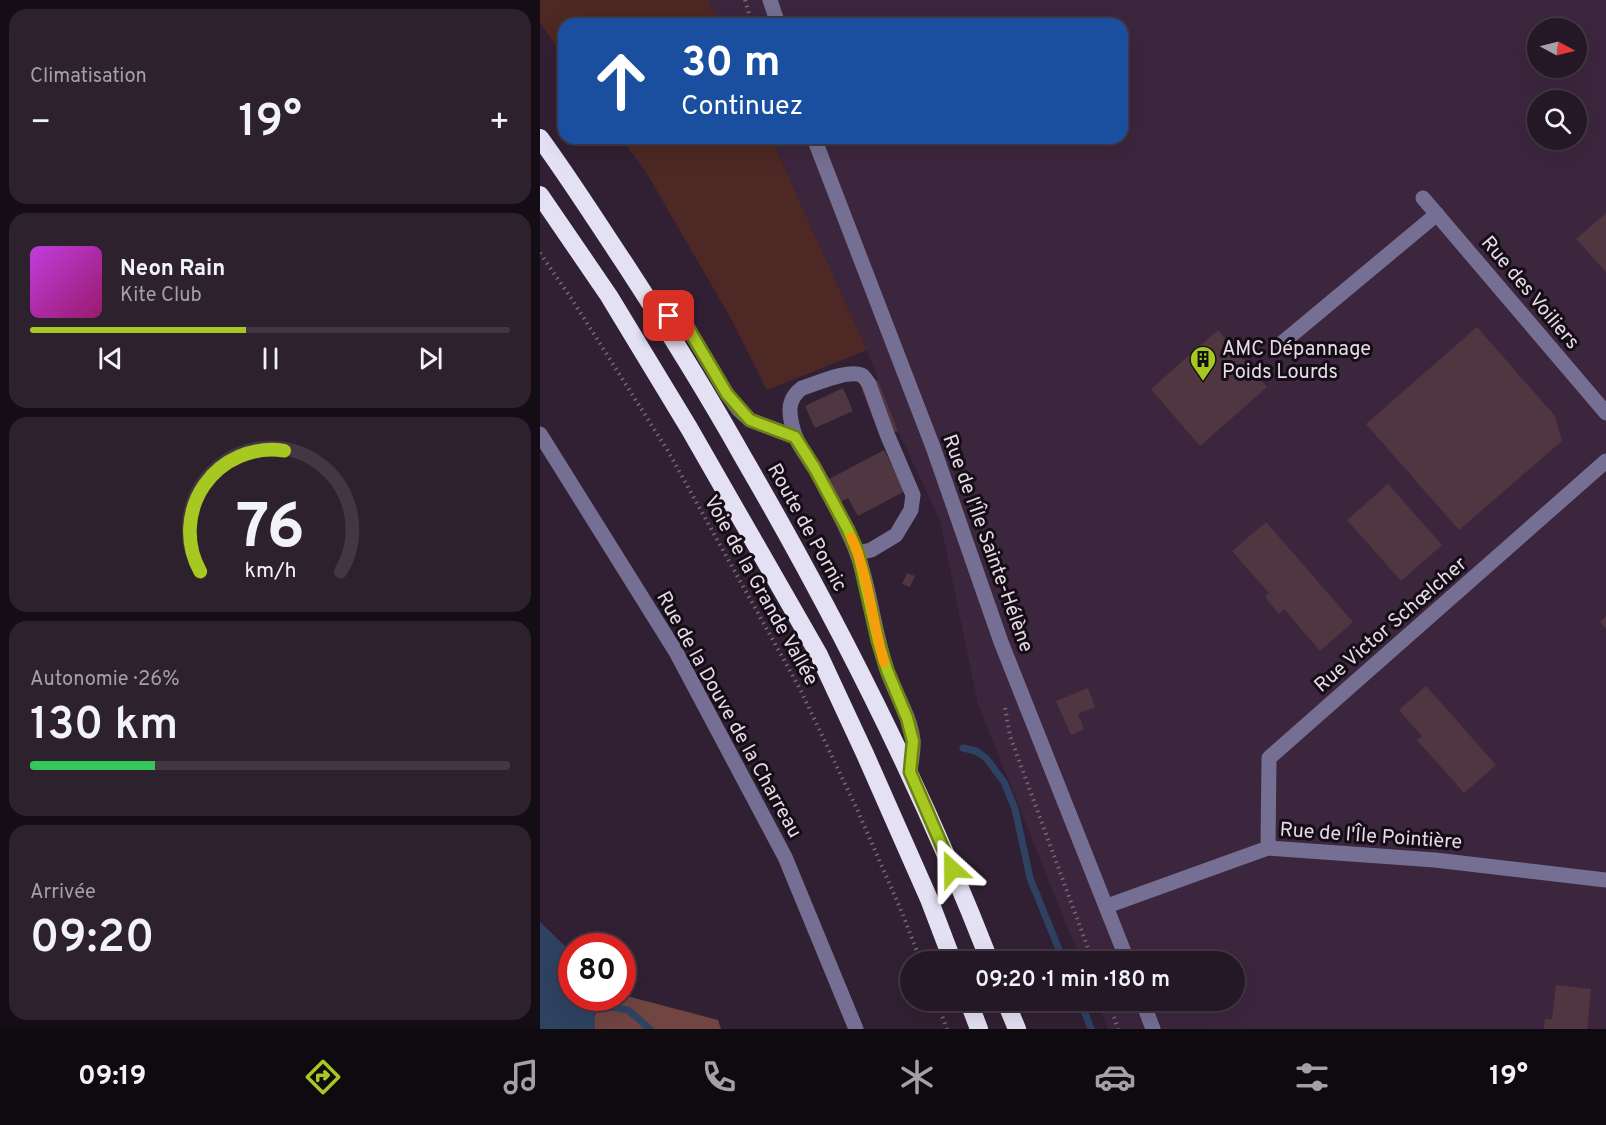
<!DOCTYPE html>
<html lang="fr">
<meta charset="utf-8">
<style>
:root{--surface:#251826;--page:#2d212e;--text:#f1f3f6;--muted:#a3a0a7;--line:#423743;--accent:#a6c821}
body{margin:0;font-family:Overpass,sans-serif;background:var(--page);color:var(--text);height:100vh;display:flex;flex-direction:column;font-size:22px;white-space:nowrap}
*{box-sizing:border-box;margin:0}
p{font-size:20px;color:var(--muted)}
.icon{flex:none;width:33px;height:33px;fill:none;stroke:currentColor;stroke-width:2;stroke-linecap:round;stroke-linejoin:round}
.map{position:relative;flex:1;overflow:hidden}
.sheet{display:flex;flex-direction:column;gap:9px;padding:9px;background:#140d15;width:540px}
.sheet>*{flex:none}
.hud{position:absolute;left:18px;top:18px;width:570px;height:126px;border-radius:18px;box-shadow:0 6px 24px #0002,0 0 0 2px var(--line);background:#1a4fa0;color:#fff;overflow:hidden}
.needle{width:39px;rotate:97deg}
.fabs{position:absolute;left:987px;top:18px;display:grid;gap:12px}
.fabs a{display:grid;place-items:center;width:60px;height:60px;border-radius:50%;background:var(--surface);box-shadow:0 6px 24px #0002,0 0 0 2px var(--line);font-size:30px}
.speed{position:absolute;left:18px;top:933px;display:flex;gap:12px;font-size:30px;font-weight:700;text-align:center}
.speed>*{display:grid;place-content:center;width:78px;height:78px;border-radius:50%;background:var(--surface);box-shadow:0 6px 24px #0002,0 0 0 2px var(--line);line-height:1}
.speed .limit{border:9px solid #d22;background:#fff;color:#111}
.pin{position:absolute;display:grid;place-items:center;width:51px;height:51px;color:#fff;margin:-26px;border-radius:12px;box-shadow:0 3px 9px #0006}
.me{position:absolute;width:66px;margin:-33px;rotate:336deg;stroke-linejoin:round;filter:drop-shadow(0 0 4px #0008)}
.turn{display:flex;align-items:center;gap:21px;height:126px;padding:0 24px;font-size:27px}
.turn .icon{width:78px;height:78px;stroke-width:2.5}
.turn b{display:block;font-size:42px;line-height:51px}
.big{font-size:45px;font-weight:600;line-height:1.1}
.sheet .card{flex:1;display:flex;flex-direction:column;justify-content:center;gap:9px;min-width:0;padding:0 21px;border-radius:18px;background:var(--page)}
.sheet .dial{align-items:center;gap:0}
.dial svg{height:156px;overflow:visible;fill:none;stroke:var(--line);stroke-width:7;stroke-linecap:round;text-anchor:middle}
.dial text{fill:var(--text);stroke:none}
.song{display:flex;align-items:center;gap:18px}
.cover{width:72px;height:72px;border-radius:9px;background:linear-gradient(135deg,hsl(290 70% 55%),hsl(320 70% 35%))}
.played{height:6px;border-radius:3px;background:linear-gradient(90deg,var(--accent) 45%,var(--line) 45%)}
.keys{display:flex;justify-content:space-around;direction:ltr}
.heat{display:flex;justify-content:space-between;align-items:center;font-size:33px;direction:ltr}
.charge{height:9px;border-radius:4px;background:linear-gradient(90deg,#34c759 26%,var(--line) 0)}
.trip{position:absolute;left:360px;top:951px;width:345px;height:60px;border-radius:30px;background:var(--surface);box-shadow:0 6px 24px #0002,0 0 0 2px var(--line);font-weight:600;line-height:60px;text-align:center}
.tabs{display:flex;height:96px;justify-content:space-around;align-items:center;background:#0f0a0f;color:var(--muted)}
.tabs .icon{width:42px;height:42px}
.tabs .selected{color:var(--accent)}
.tabs b{font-size:27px;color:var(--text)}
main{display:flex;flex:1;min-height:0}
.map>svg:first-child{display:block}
.built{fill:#3c263e;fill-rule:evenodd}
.green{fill:#4d2824}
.forest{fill:#714541}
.water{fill:#2e4262}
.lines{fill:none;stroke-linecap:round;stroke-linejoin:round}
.stream{stroke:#2e4262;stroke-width:7}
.building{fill:#503640}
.path{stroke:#766777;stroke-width:4;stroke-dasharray:1.5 4.5;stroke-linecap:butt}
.minor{stroke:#757093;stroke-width:15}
.highway{stroke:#e3e1f3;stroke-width:18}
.route-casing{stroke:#6c8215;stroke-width:15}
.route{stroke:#a6c821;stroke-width:10}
.slow{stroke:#f59e0b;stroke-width:10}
.labels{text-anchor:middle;stroke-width:6;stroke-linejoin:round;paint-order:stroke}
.street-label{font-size:20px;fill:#e5dae6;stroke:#140d15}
.poi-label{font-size:20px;fill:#e5dae6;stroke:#140d15;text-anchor:start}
</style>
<main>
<section class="sheet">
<div class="card"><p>Climatisation</p>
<div class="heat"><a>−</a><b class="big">19°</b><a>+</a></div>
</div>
<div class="card">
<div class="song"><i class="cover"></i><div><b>Neon Rain</b><p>Kite Club</p></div></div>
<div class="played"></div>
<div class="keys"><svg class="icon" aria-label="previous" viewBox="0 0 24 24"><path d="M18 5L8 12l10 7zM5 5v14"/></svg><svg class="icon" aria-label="pause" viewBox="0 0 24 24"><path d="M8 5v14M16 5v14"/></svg><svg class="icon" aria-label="next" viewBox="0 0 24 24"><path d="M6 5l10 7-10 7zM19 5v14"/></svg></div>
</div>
<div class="card dial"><svg viewBox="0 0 100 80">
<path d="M14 69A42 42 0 1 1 86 69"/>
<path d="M14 69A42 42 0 0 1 57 7" stroke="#a6c821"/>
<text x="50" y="56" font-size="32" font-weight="700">76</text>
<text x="50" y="72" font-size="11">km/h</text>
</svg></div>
<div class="card"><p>Autonomie · 26%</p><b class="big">130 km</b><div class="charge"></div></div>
<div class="card"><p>Arrivée</p><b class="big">09:20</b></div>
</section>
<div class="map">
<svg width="1066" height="1029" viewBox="0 0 1066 1029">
<rect width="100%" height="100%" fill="#312033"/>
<path class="built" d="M168,0H1066V1029H568L556,1001L694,1000V962L541,961L438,704L400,520L358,431L327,350L231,138H582V24H179ZM998,28H1036V68H998ZM998,100H1036V140H998Z"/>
<g class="green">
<path d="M0,0H168L179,24H24V57L0,23Z"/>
<path d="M81,138H231L327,350L227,390L190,317L106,172Z"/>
</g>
<path class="forest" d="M83,995L178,1020L181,1029H49L62,998H82Z"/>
<path class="water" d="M0,922L31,952L32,998H54L55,1029H0Z"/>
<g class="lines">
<g class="stream">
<path d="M423,748L436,751L446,758L464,782L475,809L490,878L524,962"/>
<path d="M540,1000L551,1029"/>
<path d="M46,1008L73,1007L88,1010L110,1029"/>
</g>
</g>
<g class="building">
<path d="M1066,213V272L1036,239Z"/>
<path d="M937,327L1015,416L1022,441L919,530L826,424Z"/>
<path d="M678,330L727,387L660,446L611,389Z"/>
<path d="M338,380L358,431L340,437L321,387Z"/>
<path d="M303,388L313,411L275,428L265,406Z"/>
<path d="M344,450L365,491L318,516L308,498L288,509L276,486Z"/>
<path d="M848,484L902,545L861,581L807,520Z"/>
<path d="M726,522L813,622L780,651L744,609L739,614L725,597L729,593L692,551Z"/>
<path d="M367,573L375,576L370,587L362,584Z"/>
<path d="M1066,616V629L1060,622Z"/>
<path d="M886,686L956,765L924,793L877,740L882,736L859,710Z"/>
<path d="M548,688L555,707L538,714L544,729L531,735L516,701Z"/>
<path d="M1016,985L1051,989L1047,1029H1004L1005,1019H1012Z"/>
</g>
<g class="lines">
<g class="path">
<path d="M205,0L212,24"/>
<path d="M0,253L33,301L128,451L260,689L316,807L363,915L381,962"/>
<path d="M465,708L470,736L553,962"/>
<path d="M396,1000L407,1029"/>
<path d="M568,1000L578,1029"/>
</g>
<g class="minor">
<path d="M230,0L238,24"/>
<path d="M274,138L393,447L461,642L588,962"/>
<path d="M883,198L1066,413"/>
<path d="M113,308L145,323L187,394L199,410L210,420L255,437"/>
<path d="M736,348L897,214"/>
<path d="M0,434L136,652L245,857L316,1029"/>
<path d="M318,553L331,550L356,535L371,510L373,495L347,434L329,384C327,381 325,378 323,376C310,368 276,384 262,388C249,398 248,409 252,425C255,442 266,454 275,469C286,489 297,509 307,530C329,573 331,621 346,667C353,691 370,714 373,740C374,750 371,762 370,772"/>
<path d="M728,848L729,758L1066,461"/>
<path d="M567,906L728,848L895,860L1066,880"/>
<path d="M602,1000L613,1029"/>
</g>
<g class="highway">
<path d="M0,138C30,179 57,222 85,264C126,327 166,391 203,457C297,619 382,787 450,962"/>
<path d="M0,195L69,296L149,428L279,655L325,754L389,899L413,962"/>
<path d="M428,1000L439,1029"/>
<path d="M465,1000L477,1029"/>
</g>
</g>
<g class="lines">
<g class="route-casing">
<path id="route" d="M129,316L145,323L187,394L210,420L255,437L274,467L308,530L318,553L338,641L347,670L367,718L373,741L370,772L412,869"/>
</g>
<use href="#route" class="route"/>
<path class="slow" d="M311,537C329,576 332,621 344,662"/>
</g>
<defs>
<g id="building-pin" transform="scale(1.35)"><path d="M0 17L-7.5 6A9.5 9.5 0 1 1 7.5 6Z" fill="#a6c821" stroke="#140d15"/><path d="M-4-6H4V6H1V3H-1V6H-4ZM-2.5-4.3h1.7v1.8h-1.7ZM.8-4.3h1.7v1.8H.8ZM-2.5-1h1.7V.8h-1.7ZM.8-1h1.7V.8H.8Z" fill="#111"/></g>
</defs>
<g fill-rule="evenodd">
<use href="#building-pin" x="663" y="359"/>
</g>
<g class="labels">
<g class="street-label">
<text transform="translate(991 292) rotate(50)" y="7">Rue des Voiliers</text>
<text transform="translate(268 527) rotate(61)" y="7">Route de Pornic</text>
<text transform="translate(449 543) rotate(70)" y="7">Rue de l'Île Sainte-Hélène</text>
<text transform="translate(222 590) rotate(61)" y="7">Voie de la Grande Vallée</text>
<text transform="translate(850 624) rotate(-41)" y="7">Rue Victor Schœlcher</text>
<text transform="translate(190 714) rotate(61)" y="7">Rue de la Douve de la Charreau</text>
<text transform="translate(831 835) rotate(4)" y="7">Rue de l'Île Pointière</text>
</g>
<g class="poi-label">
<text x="682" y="355">AMC Dépannage<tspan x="682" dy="23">Poids Lourds</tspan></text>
</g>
</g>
</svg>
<div class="fabs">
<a><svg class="needle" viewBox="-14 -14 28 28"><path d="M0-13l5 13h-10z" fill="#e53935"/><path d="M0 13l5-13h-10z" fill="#a3a0a7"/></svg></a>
<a><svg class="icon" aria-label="search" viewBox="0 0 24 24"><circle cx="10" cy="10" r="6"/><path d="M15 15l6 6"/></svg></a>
</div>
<div class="speed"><div class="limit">80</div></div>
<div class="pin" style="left:129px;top:316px;background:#d93025"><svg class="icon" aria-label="arrive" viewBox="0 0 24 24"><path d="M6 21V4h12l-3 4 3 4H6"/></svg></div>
<svg class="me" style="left:412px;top:869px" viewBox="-20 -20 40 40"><path d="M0-17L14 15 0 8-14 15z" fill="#a6c821" stroke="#fff" stroke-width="4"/></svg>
<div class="trip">09:20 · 1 min · 180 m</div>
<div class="hud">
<div class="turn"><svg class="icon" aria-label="ahead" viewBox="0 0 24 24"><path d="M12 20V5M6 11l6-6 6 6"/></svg><div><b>30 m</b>Continuez</div></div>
</div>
</div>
</main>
<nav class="tabs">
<b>09:19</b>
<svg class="icon selected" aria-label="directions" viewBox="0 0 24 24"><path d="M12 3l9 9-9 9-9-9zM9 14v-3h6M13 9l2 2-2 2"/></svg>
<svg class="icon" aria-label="music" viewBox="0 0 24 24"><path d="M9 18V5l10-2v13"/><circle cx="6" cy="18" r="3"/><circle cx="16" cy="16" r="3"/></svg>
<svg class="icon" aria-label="phone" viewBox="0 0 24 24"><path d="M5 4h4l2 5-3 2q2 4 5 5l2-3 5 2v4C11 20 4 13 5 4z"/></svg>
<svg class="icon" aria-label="climate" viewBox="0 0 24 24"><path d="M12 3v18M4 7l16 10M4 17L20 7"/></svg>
<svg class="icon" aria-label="car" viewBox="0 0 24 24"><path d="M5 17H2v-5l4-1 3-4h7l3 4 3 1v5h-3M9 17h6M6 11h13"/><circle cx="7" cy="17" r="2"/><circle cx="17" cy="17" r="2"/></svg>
<svg class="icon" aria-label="filters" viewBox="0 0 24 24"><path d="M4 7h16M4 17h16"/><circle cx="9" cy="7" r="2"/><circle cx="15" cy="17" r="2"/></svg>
<b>19°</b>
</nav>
